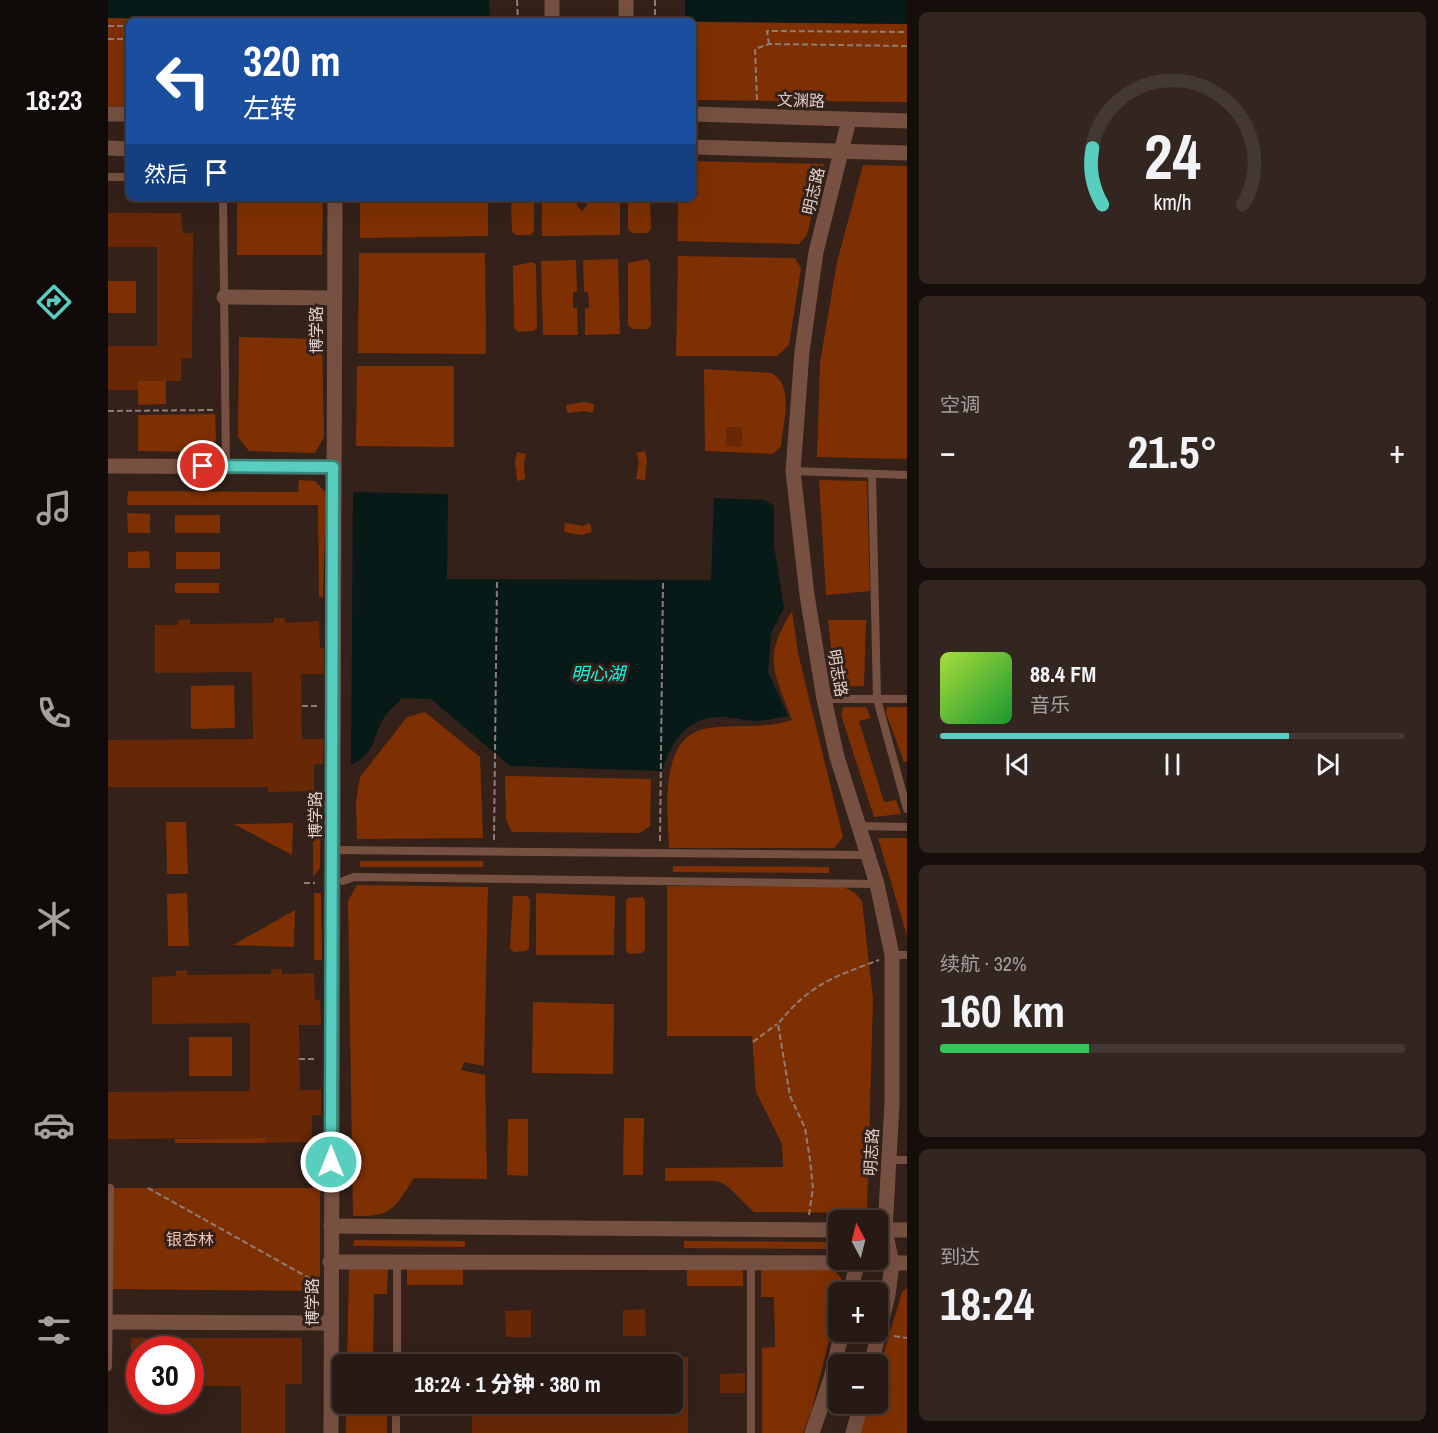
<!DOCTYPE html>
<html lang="zh">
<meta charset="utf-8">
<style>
:root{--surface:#271913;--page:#332621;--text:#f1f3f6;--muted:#a4a0a0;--line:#433833;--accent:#58cebf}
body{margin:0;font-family:"Archivo Narrow","Noto Sans SC",sans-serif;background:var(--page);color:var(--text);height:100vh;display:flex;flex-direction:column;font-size:22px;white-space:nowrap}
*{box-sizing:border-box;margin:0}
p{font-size:20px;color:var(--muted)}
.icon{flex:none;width:33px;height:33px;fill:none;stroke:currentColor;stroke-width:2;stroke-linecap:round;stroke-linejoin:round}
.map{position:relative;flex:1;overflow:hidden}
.panel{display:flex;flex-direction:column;gap:12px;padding:12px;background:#150e0a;width:531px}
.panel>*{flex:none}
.guide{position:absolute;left:18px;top:18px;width:570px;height:183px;border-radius:9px;box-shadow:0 6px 24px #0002,0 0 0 2px var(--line);background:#1a4fa0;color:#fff;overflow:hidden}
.needle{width:39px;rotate:353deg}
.controls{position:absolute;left:720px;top:1210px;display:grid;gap:12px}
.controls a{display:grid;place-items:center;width:60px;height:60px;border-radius:9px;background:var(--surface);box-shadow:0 6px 24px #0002,0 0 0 2px var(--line);font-size:30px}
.speed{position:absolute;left:18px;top:1336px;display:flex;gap:12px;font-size:30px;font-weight:700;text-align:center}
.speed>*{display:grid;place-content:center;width:78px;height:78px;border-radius:50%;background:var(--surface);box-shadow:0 6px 24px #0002,0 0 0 2px var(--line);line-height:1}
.speed .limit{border:9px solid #d22;background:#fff;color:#111}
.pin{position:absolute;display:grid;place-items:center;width:51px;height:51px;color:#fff;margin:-26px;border:3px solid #fff;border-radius:50%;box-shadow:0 2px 6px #0007}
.me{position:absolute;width:66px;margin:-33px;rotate:0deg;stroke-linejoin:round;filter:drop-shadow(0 0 4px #0008)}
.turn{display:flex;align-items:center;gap:21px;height:126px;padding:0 18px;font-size:27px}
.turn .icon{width:78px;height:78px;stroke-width:2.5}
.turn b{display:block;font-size:42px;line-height:51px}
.then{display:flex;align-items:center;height:57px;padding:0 18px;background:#0003;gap:12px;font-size:22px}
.big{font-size:45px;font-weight:800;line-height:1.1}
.panel .widget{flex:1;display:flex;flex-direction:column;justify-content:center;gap:9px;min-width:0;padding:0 21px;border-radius:9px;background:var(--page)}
.panel .dial{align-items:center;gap:0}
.dial svg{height:156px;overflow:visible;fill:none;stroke:var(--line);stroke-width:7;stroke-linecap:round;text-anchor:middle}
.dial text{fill:var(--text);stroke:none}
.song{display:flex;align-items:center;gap:18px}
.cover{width:72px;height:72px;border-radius:9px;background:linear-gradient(135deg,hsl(80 70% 55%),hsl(130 70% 35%))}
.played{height:6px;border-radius:3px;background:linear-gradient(90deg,var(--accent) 75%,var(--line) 75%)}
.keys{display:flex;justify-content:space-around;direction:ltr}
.heat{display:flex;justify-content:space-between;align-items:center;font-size:33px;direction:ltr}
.charge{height:9px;border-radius:4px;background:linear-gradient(90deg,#34c759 32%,var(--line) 0)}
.trip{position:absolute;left:224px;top:1354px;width:351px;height:60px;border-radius:9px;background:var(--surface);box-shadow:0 6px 24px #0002,0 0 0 2px var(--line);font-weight:800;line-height:60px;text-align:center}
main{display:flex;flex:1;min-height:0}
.menu{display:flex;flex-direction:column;width:108px;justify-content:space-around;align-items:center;background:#100a08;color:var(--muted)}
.menu .icon{width:42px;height:42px}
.menu .active{color:var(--accent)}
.menu b{font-size:27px;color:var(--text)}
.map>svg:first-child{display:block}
.green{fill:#7e3002}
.water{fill:#081a18}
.building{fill:#682806}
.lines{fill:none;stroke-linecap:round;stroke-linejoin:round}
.path{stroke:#8f7e78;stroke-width:2;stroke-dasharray:6 3;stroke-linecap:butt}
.service{stroke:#765141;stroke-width:8}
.minor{stroke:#765141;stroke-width:15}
.route-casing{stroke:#39867c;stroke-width:15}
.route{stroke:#58cebf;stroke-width:10}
.labels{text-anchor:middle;stroke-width:6;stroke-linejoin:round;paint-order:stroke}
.street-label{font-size:16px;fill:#dfd1cc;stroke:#342119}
.park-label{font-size:16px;fill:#f3c2ae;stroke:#342119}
.water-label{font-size:18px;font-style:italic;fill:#0cfae6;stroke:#342119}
</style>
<main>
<nav class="menu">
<b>18:23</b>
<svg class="icon active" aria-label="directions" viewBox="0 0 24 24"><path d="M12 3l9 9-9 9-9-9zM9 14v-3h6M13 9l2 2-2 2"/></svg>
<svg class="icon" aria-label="music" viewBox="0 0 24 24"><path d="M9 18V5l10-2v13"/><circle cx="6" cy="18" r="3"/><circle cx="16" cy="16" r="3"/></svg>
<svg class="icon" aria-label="phone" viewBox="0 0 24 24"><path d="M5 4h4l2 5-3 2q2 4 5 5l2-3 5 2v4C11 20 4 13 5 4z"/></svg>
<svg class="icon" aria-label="climate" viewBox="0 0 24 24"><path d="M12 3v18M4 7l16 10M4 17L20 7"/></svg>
<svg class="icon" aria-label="car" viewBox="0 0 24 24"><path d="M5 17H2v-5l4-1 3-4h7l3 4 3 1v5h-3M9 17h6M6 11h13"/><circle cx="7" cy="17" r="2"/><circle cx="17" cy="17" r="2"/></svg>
<svg class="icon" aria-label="filters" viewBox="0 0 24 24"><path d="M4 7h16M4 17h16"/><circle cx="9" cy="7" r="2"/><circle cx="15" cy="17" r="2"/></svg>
</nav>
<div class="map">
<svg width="799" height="1433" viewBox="0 0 799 1433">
<rect width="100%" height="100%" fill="#342119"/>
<g class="green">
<path d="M0,18L289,21H21V106H0Z"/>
<path d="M585,22L799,24V102L585,100Z"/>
<path d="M585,161L716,164L699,235L691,244L570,241V198H585Z"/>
<path d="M755,165L799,166V459L709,457L712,363L729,262Z"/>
<path d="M129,198H215L214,255H129Z"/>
<path d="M252,198H380V236L252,238Z"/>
<path d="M403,198H426V231L423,235H408L404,232Z"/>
<path d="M434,198H470L469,206L474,211L479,205L477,198H512V235L434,236Z"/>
<path d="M520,198H542L543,229L539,233H524L520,229Z"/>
<path d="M251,253H377L378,354L250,353Z"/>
<path d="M570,256L687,258L693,268L681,345L669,356H568Z"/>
<path d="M510,259L512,334L477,335V308H481L480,292H476L475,260Z"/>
<path d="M539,259L542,263L543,325L540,329H525L520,325V263Z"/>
<path d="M468,260L469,292H465V308H469L470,335H435L433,261Z"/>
<path d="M425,262L428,265L429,328L425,331L410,332L406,328L405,266Z"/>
<rect x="0" y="281" width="28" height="32"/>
<path d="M131,337L214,339L216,437L207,453L141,451L130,437Z"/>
<path d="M249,366H346V447L248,446Z"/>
<path d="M596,369L663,373C687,385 675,423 673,446L665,454L597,451Z"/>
<path d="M30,381H58V404L30,405Z"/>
<path d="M476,402L486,404L485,413L477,411L459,413L458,405Z"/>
<path d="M107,414L108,440L95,452L30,451V415Z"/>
<path d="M537,451L539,461L537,480L528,479L531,461L528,453Z"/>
<path d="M409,452L418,454L416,462L417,479L409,481L407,462Z"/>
<path d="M191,480L207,481L218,493L215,597H211L210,505H19L20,491L190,492Z"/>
<path d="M711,480L759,481L762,591L718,595Z"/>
<path d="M19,513L42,514V533H20Z"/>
<rect x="67" y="515" width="45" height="18"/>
<path d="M457,523L475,526L482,523L484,532L474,535L456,532Z"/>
<path d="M41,551L42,568H20V552Z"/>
<rect x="68" y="552" width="44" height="17"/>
<rect x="67" y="583" width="44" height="10"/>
<path d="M684,611L690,653L735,837L726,848H561C560,812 549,735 601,728C630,724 656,729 684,720C666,672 654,658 684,611Z"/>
<path d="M720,620H758L756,686L727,687Z"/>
<path d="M126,685L127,728L83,729V686Z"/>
<path d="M735,707H758L763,718L751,721L776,802L788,800L793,814L766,817L733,715Z"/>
<path d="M779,707H799V762H796L778,713Z"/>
<path d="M317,712L372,757L375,838L249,839L248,802L252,777L299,717Z"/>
<path d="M397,776L543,779L542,826L532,833L404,832L398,820Z"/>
<path d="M205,799H213L212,868L205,877Z"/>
<path d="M58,822H78L80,874H59Z"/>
<path d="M185,823L184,855L126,824Z"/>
<path d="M770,838H799V936Z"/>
<rect x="252" y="861" width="123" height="6"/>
<path d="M565,866L721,867V873L565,872Z"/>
<path d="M249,885L380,887L376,1066L356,1062L353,1070L377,1075L379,1179L306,1178C286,1209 284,1217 245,1216L240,901Z"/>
<path d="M559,886L736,887L747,893L754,901L765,999L759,1213L646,1212L618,1185L609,1181H557V1168L675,1167L674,1144L648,1092L644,1036H559Z"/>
<path d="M79,893L81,946H60L59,894Z"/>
<path d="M206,893H213L214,960H206Z"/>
<path d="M428,893L507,896L506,955H428Z"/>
<path d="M405,896H419L422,900L421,948L418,951L406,952L402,948Z"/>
<path d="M535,897L537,901V950L534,953L521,954L518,950V901L520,898Z"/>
<path d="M187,910L186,947L125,945Z"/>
<path d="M425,1002L506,1004L505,1074L424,1073Z"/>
<rect x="81" y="1037" width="43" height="39"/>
<path d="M516,1118H536L535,1175H515Z"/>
<path d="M400,1119H420V1176L399,1175Z"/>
<path d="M157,1138V1143H67V1139Z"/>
<path d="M2,1188H212V1291L5,1289Z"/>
<path d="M246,1240L357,1241V1247L245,1246Z"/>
<path d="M576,1241L721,1242V1249L576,1248Z"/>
<rect x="299" y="1268" width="56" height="17"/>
<path d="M724,1268L733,1278V1292L704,1409L695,1433H654V1348L667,1347L666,1297H653V1269Z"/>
<path d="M241,1269H280L279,1294H266L265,1365H239Z"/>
<rect x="579" y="1269" width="56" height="17"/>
<path d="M799,1288V1433H751L760,1404H770V1372L794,1292Z"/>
<rect x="238" y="1404" width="41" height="29"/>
</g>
<g class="water">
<path d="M0,0H381L382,21L0,18Z"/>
<path d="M577,0H799V24L577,21Z"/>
<path d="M245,492L340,494L339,579L603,580L606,498L657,500L666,506V546L676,608L663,633L660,672L680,716C669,718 658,721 647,721C635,721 622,716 610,717C578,718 563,743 554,771L402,766L323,699L294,698C289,704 281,710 277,716C263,738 270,752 243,765Z"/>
</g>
<g class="building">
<path d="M0,213H73L75,233H85L84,358L73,359V381H30V390H0V346H49V247H0Z"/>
<path d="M618,427H634V447L618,446Z"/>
<path d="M166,618H177V623L211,621L212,648H216V674H193L194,739H216L215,764H206V791L160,792V787H0V740L145,739L144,672L47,673V625H70V620L82,619V624L166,623Z"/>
<path d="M163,969H174V974L206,973L207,1000H212L213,1025H191L192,1090H213V1115H204V1142L157,1143V1138L0,1139V1092L142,1091V1023L44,1024V977L68,976V971L79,970V975L163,974Z"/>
<path d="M537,1309L538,1336H515V1310Z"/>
<path d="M423,1310V1337H398L397,1311Z"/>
<path d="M23,1338H194V1384H177V1433H133V1386H82V1350H23Z"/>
<path d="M564,1357H580V1433H364V1404H564Z"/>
<path d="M637,1373V1393H612V1374Z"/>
</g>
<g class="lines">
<g class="path">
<path d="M409,0L410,21"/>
<path d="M547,0V21"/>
<path d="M0,26H21"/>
<path d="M0,39H21"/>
<path d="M661,44L659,31L799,32"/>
<path d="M649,100L647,49L661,44L799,46"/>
<path d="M0,411L106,410"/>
<path d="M194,706H212"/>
<path d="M386,840L389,579"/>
<path d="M552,841L555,581"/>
<path d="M196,883H207"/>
<path d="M645,1042L669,1024"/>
<path d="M191,1059H209"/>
<path d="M40,1188L210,1283"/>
<path d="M701,1215L705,1188L702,1160L697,1128L682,1096L670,1024C701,985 725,977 771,960"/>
<path d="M786,1336L799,1338"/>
</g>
<g class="service">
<path d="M0,177H21"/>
<path d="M115,198L118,467"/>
<path d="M685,471L799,475"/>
<path d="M764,474L769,699L799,809"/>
<path d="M716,699H799"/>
<path d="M750,826L799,827"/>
<path d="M225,850L760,855"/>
<path d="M235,881L246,877L769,884"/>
<path d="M784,955H799"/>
<path d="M780,1160H799"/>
<path d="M643,1263V1433"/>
<path d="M289,1365V1261"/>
<path d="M0,1367L2,1188"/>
<path d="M288,1433V1404"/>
</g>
<g class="minor">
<path d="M444,21V0"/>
<path d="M518,21V0"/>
<path d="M0,114H21"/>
<path d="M585,114L799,121"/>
<path d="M741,120L708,252L694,352L685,471L699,595L716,699L729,757L769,884L784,955V1103L777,1230L784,1263L780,1295L763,1365"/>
<path d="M585,147L799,153"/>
<path d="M0,148L21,149"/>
<path d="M116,297L226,298"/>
<path d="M0,466L225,467"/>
<path d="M223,1226L730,1230"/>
<path d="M770,1230H799"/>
<path d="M222,1262L799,1263"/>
<path d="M742,1293L750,1260"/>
<path d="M1,1322L222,1323"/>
<path d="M223,1433L227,198"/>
<path d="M704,1433L723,1378L734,1332"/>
<path d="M745,1433L753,1404"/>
</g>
</g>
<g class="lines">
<g class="route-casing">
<path id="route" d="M95,466L225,467L223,1162"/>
</g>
<use href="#route" class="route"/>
</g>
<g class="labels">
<g class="street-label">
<text transform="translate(693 100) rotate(2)" y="6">文渊路</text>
<text transform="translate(705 191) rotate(-77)" y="6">明志路</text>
<text transform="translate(208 330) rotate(-90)" y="6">博学路</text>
<text transform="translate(730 673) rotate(80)" y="6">明志路</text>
<text transform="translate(207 815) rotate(-90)" y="6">博学路</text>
<text transform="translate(763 1152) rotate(-87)" y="6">明志路</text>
<text transform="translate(204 1302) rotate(-90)" y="6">博学路</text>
</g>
<g class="park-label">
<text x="82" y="1245">银杏林</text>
</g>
<g class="water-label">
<text x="490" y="680">明心湖</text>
</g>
</g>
</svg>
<div class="controls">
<a><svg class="needle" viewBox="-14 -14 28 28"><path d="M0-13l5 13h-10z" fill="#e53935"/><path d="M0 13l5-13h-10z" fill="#a4a0a0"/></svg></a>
<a>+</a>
<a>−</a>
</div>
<div class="speed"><div class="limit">30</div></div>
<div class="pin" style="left:95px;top:466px;background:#d93025"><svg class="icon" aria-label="arrive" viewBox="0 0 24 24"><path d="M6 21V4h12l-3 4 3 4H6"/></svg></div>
<svg class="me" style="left:223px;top:1162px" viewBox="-20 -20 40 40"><circle r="17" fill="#58cebf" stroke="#fff" stroke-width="3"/><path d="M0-11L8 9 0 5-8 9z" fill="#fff"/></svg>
<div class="trip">18:24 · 1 分钟 · 380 m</div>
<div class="guide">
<div class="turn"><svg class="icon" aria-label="left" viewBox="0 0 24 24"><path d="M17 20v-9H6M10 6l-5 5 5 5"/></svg><div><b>320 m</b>左转</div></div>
<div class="then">然后<svg class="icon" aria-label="arrive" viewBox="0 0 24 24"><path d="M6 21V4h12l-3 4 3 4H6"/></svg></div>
</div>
</div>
<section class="panel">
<div class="widget dial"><svg viewBox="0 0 100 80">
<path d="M14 69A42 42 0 1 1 86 69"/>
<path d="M14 69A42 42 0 0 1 9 40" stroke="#58cebf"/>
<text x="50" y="56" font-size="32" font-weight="700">24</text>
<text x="50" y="72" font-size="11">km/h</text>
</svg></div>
<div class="widget"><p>空调</p>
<div class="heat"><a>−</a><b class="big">21.5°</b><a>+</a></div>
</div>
<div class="widget">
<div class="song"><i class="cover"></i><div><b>88.4 FM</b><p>音乐</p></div></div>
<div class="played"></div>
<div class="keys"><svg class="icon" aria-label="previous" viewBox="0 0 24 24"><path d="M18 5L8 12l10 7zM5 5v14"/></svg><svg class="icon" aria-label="pause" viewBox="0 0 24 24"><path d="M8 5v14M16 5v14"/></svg><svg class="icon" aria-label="next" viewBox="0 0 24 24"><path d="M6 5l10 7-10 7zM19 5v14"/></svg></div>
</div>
<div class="widget"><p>续航 · 32%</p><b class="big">160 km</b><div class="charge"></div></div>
<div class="widget"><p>到达</p><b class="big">18:24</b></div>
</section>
</main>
